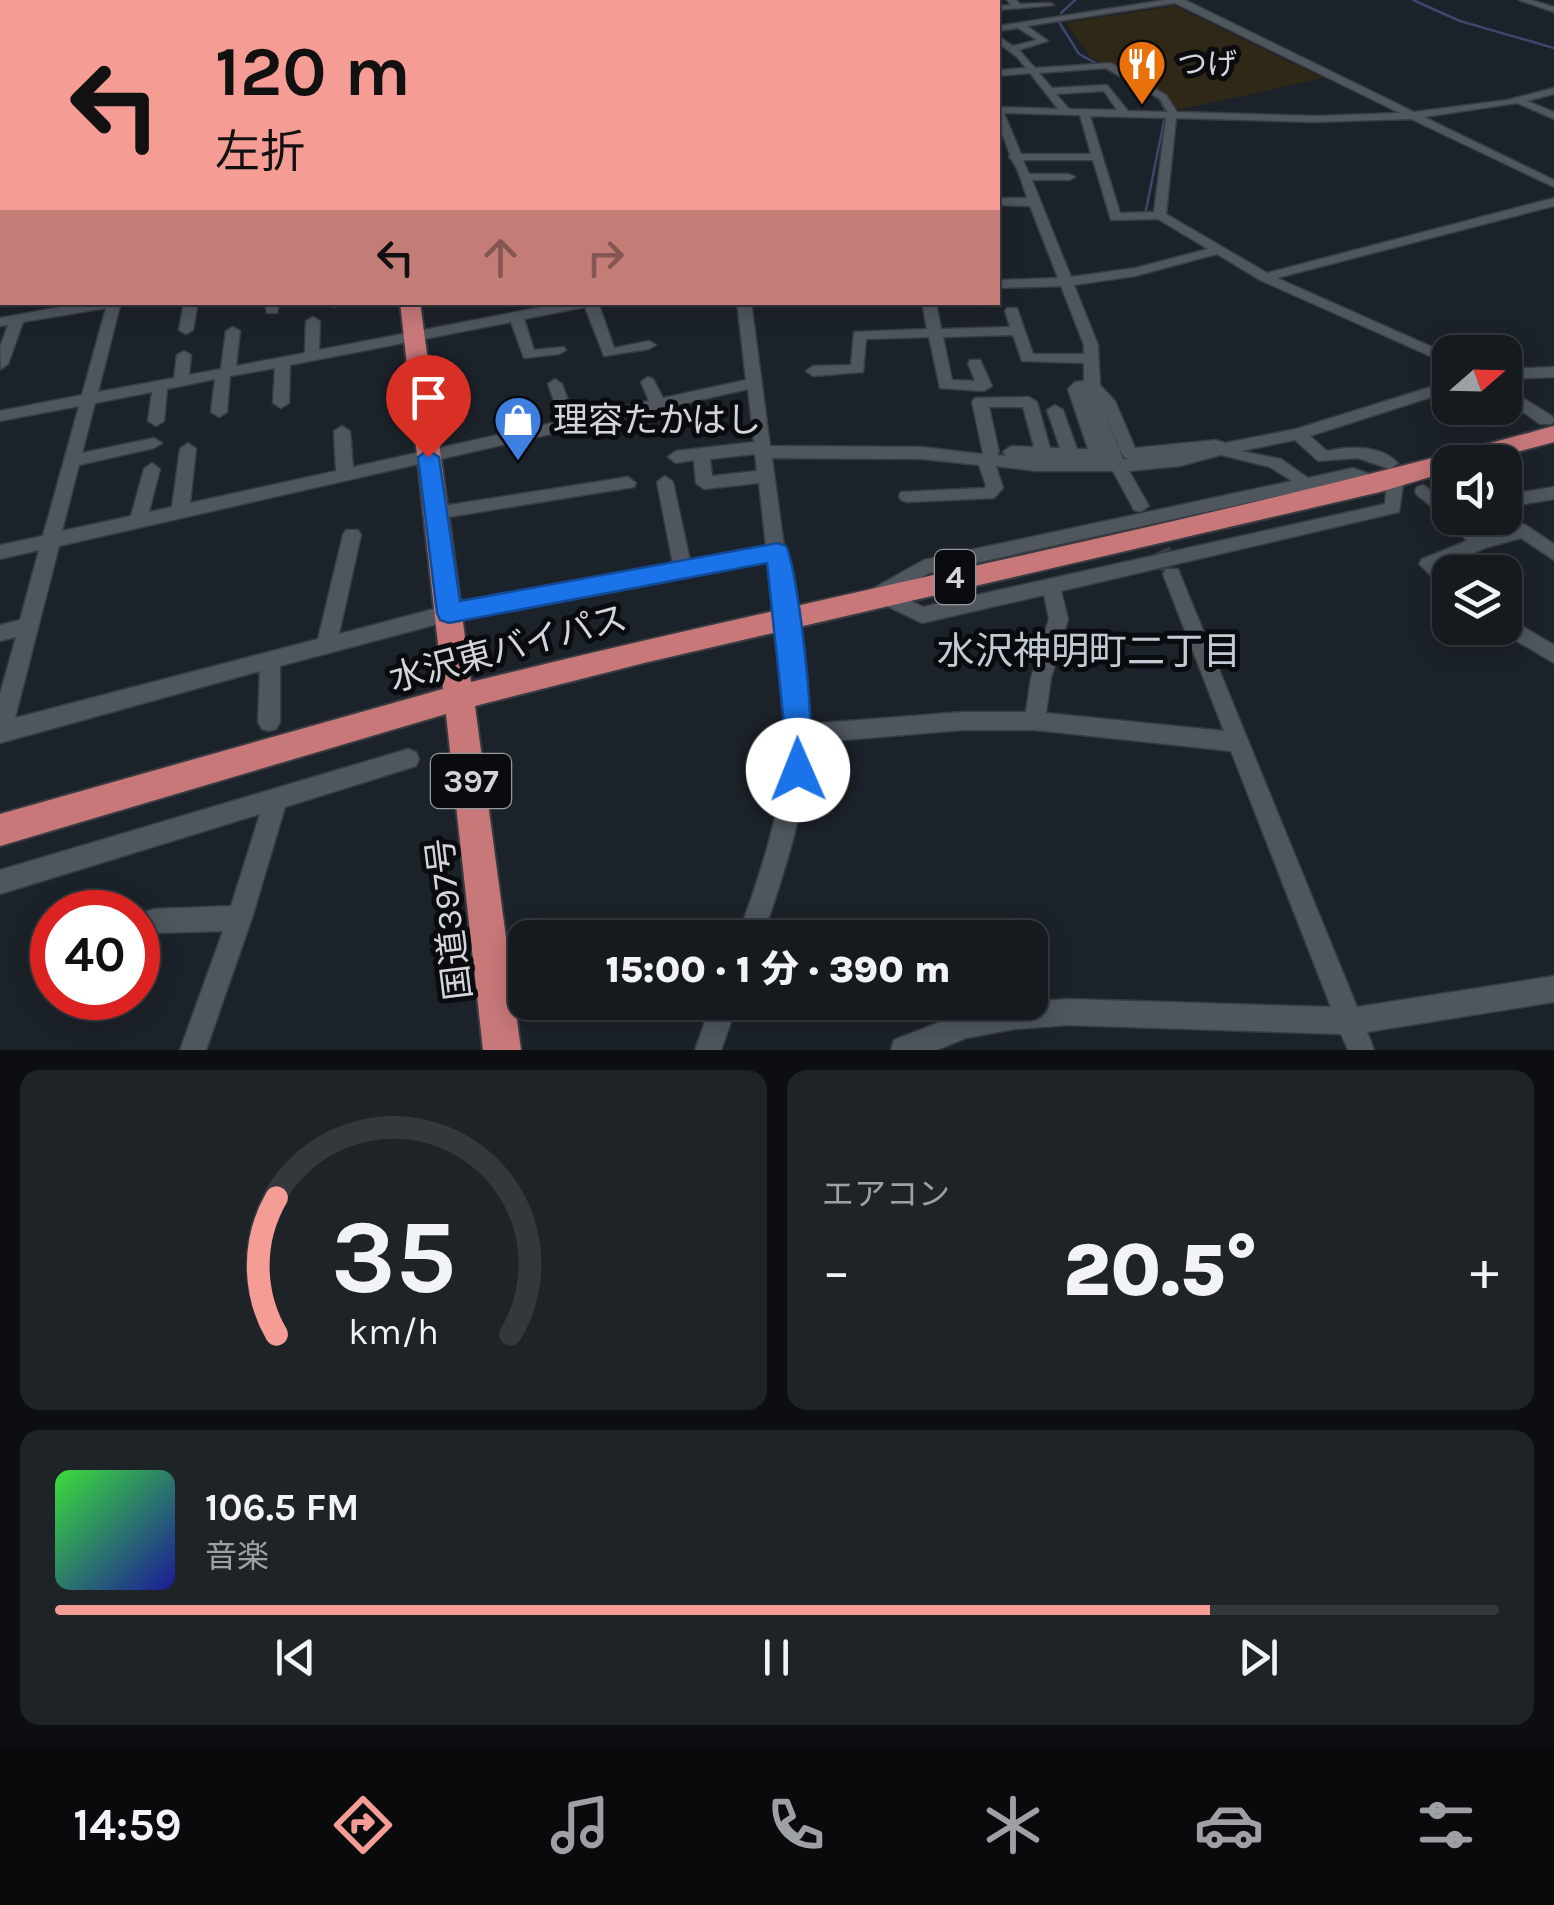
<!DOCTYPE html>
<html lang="ja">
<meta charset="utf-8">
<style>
:root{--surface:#151a1f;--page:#1e2328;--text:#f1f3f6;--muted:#9da1a4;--line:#34383d;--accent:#f59c95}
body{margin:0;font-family:Karla,"Noto Sans JP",sans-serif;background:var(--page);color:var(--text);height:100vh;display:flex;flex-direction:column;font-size:38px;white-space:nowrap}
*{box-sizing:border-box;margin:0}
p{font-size:32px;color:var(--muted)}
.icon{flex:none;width:55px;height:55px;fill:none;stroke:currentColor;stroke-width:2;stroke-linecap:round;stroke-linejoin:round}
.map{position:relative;height:1050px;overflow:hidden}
.sheet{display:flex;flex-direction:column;gap:20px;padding:20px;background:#0c0e11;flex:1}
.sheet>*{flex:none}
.top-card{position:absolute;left:0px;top:0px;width:1000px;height:305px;box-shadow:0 5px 25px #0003,0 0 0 2px var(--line);background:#f59c95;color:#111;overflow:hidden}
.needle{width:65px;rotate:70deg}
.tools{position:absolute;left:1432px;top:335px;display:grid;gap:20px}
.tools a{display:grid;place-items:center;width:90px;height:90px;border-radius:20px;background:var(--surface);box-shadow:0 5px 25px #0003,0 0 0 2px var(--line);font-size:50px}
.speed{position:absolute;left:30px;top:890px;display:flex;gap:20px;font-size:50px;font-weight:700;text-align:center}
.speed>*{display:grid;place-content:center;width:130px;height:130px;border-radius:50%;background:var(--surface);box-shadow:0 5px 25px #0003,0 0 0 2px var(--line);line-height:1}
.speed .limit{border:15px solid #d22;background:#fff;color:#111}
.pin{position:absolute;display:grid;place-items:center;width:85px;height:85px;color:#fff;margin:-102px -42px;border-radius:50% 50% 50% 0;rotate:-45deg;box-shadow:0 0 10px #0007}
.pin .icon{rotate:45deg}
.me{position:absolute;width:110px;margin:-55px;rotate:359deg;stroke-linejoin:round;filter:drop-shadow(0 0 8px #0008)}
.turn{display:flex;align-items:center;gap:35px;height:210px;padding:0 50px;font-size:45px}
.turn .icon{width:130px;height:130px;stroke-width:2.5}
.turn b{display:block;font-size:70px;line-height:85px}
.lanes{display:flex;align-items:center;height:95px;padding:0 50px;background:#0003;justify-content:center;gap:50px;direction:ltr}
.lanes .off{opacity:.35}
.big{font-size:75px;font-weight:800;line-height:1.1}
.sheet .tile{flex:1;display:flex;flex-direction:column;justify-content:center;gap:15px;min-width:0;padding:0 35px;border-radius:20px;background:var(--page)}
.sheet .dial{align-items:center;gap:0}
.dial svg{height:260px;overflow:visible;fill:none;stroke:var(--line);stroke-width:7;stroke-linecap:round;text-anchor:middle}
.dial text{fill:var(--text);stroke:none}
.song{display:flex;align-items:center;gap:30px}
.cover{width:120px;height:120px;border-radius:15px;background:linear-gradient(135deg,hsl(120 70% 55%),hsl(240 70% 35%))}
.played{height:10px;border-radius:5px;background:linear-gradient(90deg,var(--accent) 80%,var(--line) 80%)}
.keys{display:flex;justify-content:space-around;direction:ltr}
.heat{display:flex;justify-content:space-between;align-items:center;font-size:55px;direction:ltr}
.sheet .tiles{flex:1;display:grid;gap:20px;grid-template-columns:1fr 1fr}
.tile:last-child{grid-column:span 2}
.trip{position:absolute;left:508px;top:920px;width:540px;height:100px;border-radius:20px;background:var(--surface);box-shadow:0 5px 25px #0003,0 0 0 2px var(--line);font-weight:800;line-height:100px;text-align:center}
.tab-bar{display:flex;height:160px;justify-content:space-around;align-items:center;background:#080a0c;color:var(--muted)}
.tab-bar .icon{width:70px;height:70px}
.tab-bar .current{color:var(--accent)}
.tab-bar b{font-size:45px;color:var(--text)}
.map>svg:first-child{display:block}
.education{fill:#2f2817}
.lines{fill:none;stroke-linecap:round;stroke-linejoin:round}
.stream{stroke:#3f466c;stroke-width:2.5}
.minor-tunnel{stroke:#373d44;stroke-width:19;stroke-dasharray:19 10;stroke-linecap:butt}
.minor-casing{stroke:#383c41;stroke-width:3}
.highway-casing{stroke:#383c41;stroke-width:4}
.minor{fill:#4f565e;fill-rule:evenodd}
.highway{fill:#c97879;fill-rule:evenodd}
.route{fill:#1a73e8;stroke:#114b97;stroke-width:2.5}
.labels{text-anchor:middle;stroke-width:10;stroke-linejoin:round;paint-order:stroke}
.far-poi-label{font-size:30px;fill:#d2d6db;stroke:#090b0e;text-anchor:start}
.shield{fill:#090b0e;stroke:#96999e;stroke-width:2.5}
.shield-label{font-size:32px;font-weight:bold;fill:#d2d6db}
.poi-label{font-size:35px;fill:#d2d6db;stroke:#090b0e;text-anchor:start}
.street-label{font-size:35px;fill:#d2d6db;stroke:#090b0e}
.neighbourhood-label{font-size:38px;fill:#c2cad4;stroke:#090b0e}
</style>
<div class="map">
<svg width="1554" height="1050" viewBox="0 0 1554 1050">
<rect width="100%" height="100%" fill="#1c2229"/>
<path class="education" d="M1174,6L1323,78L1177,110L1090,57L1066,23Z"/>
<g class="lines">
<g class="stream">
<path d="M1413,0L1460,21L1554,48"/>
<path d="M1061,13L1075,0"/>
<path d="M1059,22L1079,54L1158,97L1166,111L1146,210"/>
</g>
<path class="minor-tunnel" d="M1149,524L1172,574"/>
<g class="minor-casing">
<g id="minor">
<path d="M535,0H543L544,2H536Z"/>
<path d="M673,0H682L683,2H675Z"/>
<rect x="805" y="0" width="8" height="2"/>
<rect x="839" y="0" width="8" height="2"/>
<path d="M876,0H884L885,2H877Z"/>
<path d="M909,0H917L918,2H910Z"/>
<path d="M972,0H980L981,2H973Z"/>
<path d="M1007,0H1016L1020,4L1050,3L1054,5L998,10V6L1011,5Z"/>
<path d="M1165,0H1185L1414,112L1507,100L1554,88V94L1527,101L1554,112V119L1517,103L1424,117L1554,180V187L1411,119L1315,122L1176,118L1166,214L1267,273L1554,198V206L1277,278L1450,355V365L1260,280L1217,254L1135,276L1074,285L1098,345L1100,385L1115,401L1135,448L1216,440L1225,443L1296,429L1450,381V391L1310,436L1327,451C1351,446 1380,445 1398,463L1390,469L1358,458L1318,461L1295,440L1241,451L1281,459L1308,478L1353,468L1387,481L1390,474H1402L1404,478L1399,512L1061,591L1068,619L1051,678L1046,713L1224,731L1163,574L1166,569H1178L1357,1007L1554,976V1002L1367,1032L1374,1050H1348L1341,1034L1068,1025L1015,1029L966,1038L937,1050H891L894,1040L966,1012L1015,1003L1068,999L1331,1007L1231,751L1035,730H963L809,743C805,811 784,874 762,938H737C762,871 783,805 788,734L768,561L449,621L280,666V722L276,729L269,731L262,729L258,722L260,671L0,743V694L16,637L0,641V625L20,620L39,550L0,559V545L43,536L79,406L0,421V411L82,395L106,308L23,322L8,364L1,369L0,347L8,325L0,326V318L88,302H121L98,392L174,378L177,355L184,351L191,355L189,375L221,369L226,331L233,327L240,331L236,366L305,353L306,321L313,317L320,321L319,350L568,302H598L614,348L649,341L656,345L649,349L604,356L585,307L524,319L534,350L564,347L566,350L559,354L524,358L511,322L290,365L289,403L281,408L273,403L275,368L230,376L227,412L219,417L211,412L215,379L167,389L164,421L156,426L148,421L152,392L95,403L82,453L154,438L162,443L154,448L79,465L62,531L131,516L144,469L152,463L160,469L149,512L172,507L180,449L188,443L196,449L190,503L336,471L334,431L342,426L350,431L353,467L561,421L548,384L555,379L562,384L575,418L649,401L641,382L648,377L653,379L663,398L746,380L737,302H751L770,446L922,447L981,454L983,453L972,402L975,398L1029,397L1037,402L1050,448H1060L1047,410L1055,405L1063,410L1077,449H1088L1068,389L1075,382L1084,381V363L1022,361L1013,335L943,337L952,380L975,381L968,363L970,360H980L992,386L984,391L940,388L929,337L866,339L863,372L813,376L806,371L813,366L851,365L854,332L927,329L922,302H936L941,329L1010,327L1005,311L1007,308H1017L1033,354H1084V345L1061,286L998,288V280L1058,278L1030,206L998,205V198H1027C1022,184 1019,168 1009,157L1010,155L998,122V107L1058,109L1030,73L998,76V70L1026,68L1017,57L998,43V36L1013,46L1037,40L1018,28L998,31V26ZM1175,3L1400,113L1315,116L1177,112L1166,95L1111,63L1035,68L1019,50L1048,41L1027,26ZM1106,68L1160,99L1168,112L1128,111L1107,85L1052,88L1039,73ZM1104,91L1117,110L1069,109L1056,94ZM1004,113L1080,115L1091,154H1021ZM1090,116L1166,118L1154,212L1120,213ZM1023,160H1093L1111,220L1158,219L1208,249L1135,268L1071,277L1032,180H1069L1075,177L1069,174H1029ZM748,389L754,442L676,451L668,457L676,463L694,460L696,483L704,489L759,483L766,547L690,561L673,482L665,476L657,482L673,564L449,605L339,634L361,535L358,530H346L343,535L318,639L15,718L59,546ZM989,407H1023L1034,447L1011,446L1003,452L1006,456L997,455L999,452ZM1104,409L1117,445L1125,458L1130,459H1123ZM755,454L757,471L712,476L710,459ZM1221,455L1270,467L1292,481L924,560L872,589L870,594L872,599L922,623L1044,595L1049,619L1031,678L1026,712H963L808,724L772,458L922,459L979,465L986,486L984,488L901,492L899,496L901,500L907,502L994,498L1003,488L996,466L1036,471H1113L1134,510L1140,512L1149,506L1129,471L1180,466ZM1353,480L1380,489L1387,486L1385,504L923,607L895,593L929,573L1301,491L1307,493L1315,488Z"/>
<path d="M1519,0H1531L1554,7V12Z"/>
<path d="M0,25L2,26V30L0,31Z"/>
<path d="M2,96V102L0,103V97Z"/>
<path d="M0,124H2V131L0,132Z"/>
<rect x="0" y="149" width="2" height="8"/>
<rect x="0" y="167" width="2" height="6"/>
<path d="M2,208V220L0,221V209Z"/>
<rect x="0" y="238" width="2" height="8"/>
<path d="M2,266V277H1L0,267Z"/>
<path d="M184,302H198L193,330L186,334L179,330Z"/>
<path d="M265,302H279L277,313H267Z"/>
<path d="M327,302H341V303L334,307Z"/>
<path d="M1554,367V377L1505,379V369Z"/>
<path d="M1505,387L1552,416L1554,420L1552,424H1540L1505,399Z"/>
<path d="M628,477L636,483L634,487L436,519L427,513L436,507Z"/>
<path d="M1423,485L1450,504V518H1465L1483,535L1524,524L1554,544V560L1521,538L1485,548L1443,566L1451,572L1450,589L1443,587L1419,564L1422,559L1467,541L1446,518L1417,495L1415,491L1417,487Z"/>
<path d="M1554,487V499L1505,507V495Z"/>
<path d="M1505,616L1554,645V663L1498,630L1497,628H1505Z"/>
<path d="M408,749L416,752L419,759L416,766L285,807L252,918L206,1050H180L223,931L154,933L145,930L142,921L145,912L154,909L231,906L260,814L0,894V870Z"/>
<path d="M712,1002H738L721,1050H695Z"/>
</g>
</g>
<g class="highway-casing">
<g id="highway">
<path d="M404,0H416V2H405Z"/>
<path d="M0,4L2,5V11L0,12Z"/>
<path d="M2,34V42L0,43V35Z"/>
<path d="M400,302H420L471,682C831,593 1196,524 1554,426V442L1480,462H1450V471L1380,492L644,663L475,706L521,1050H483L446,714L0,846V814L443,689Z"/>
</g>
</g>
<use href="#minor" class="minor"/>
<use href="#highway" class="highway"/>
</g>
<path class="route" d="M428,450L439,457L460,601L778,543L786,546C799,572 819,755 808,779L798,783L788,779L784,770L785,734L767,563L449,623L440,620L437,613L418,457Z"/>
<defs>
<g id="restaurant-pin" transform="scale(2.5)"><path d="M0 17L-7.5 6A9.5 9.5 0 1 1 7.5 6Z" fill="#e8710a" stroke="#090b0e"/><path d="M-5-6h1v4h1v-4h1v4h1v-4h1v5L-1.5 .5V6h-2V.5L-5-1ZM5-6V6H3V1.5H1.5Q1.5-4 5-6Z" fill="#fff"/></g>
<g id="shop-pin" transform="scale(2.5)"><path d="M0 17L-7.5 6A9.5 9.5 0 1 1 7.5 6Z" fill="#3f7fe0" stroke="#090b0e"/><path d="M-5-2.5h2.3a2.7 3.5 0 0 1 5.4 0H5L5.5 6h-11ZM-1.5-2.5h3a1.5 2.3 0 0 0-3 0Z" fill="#fff"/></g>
</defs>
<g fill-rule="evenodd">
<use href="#restaurant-pin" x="1142" y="64"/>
<use href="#shop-pin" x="518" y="420"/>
</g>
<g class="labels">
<g class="far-poi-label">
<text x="1177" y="74">つげ</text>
</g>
<g class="shield">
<rect x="935" y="550" width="40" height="54" rx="8"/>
<rect x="431" y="754" width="80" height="54" rx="8"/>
</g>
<g class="shield-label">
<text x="955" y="588">4</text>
<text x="471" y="792">397</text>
</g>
<g class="poi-label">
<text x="553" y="432">理容たかはし</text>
</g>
<g class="street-label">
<text transform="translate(508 648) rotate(-15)" y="12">水沢東バイパス</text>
<text transform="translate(449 919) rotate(-97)" y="12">国道397号</text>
</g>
<g class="neighbourhood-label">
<text x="1089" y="664">水沢神明町二丁目</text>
</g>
</g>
</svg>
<div class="tools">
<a><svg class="needle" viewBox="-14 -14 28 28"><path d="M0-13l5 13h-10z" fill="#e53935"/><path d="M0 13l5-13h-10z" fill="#9da1a4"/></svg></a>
<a><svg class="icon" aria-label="sound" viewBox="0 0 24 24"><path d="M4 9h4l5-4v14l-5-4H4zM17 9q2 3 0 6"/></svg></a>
<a><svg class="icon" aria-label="layers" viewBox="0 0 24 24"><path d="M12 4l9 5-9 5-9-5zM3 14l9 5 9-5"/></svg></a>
</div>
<div class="speed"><div class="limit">40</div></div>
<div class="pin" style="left:428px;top:457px;background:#d93025"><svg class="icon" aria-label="arrive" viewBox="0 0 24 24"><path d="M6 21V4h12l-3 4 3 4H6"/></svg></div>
<svg class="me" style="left:798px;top:770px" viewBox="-20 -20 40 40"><circle r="19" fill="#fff"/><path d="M0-13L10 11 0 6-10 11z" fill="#1a73e8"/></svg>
<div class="trip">15:00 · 1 分 · 390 m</div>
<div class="top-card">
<div class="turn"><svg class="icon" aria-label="left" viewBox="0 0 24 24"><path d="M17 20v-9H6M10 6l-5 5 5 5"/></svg><div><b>120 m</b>左折</div></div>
<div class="lanes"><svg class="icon" aria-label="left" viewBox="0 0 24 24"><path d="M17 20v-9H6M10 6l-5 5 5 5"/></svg><svg class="icon off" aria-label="ahead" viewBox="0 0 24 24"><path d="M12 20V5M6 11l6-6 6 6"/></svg><svg class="icon off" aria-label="right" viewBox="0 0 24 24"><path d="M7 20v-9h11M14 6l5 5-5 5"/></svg></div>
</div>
</div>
<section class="sheet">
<div class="tiles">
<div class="tile dial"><svg viewBox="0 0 100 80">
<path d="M14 69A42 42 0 1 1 86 69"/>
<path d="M14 69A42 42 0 0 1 14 27" stroke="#f59c95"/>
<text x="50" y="56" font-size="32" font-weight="700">35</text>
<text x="50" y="72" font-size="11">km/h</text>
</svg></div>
<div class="tile"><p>エアコン</p>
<div class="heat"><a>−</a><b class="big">20.5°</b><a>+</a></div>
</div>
<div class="tile">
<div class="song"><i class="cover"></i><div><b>106.5 FM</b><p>音楽</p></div></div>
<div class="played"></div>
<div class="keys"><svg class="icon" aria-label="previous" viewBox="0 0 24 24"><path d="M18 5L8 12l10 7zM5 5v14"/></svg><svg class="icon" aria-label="pause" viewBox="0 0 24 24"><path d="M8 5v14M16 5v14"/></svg><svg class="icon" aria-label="next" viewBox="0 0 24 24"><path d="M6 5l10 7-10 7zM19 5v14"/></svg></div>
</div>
</div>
</section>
<nav class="tab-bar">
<b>14:59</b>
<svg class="icon current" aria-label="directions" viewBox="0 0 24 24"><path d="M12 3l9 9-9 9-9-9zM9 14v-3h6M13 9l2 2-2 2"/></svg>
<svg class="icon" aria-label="music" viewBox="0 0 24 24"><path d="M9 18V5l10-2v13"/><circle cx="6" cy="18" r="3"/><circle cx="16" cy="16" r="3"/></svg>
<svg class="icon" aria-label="phone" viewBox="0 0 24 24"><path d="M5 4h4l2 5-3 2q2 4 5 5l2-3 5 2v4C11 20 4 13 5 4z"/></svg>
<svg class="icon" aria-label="climate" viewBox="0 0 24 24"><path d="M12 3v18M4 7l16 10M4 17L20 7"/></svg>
<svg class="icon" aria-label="car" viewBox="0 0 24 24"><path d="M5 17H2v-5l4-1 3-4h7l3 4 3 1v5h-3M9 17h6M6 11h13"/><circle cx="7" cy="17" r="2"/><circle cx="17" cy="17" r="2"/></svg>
<svg class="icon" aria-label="filters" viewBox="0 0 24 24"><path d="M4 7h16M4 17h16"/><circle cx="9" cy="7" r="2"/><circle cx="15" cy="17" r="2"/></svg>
</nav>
